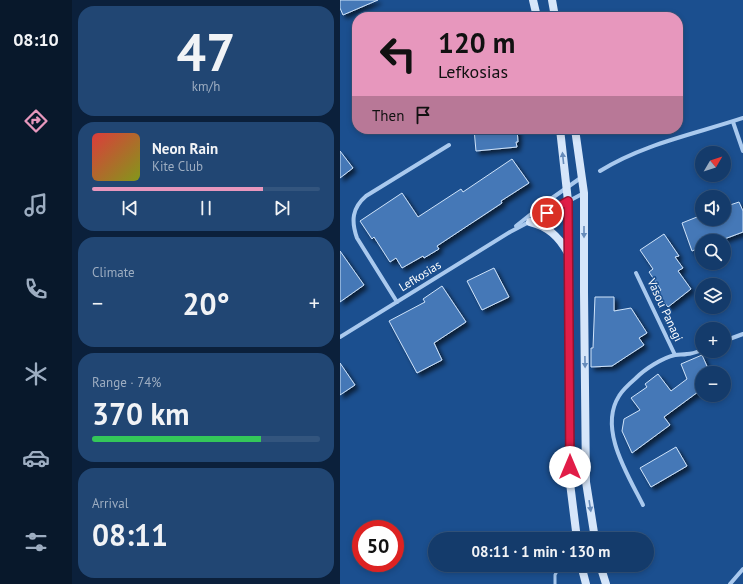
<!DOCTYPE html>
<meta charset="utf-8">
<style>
:root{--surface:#143b6b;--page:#214673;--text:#f1f3f6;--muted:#9dadc1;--line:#33557e;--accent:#e797bd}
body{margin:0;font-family:"PT Sans",sans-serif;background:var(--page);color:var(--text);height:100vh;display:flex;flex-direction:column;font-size:15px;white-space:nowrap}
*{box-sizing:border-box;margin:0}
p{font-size:13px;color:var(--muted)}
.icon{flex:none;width:22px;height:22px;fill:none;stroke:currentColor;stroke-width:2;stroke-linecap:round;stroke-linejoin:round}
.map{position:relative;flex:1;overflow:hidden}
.panel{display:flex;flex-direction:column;gap:6px;padding:6px;background:#0b203b;width:268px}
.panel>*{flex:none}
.hud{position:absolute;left:12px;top:12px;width:331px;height:122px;border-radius:16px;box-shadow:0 2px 6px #0003,0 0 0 1px var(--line);background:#e797bd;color:#111;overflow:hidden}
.needle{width:26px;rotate:51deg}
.tools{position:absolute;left:355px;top:146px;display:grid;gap:8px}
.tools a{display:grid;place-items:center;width:36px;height:36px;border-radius:50%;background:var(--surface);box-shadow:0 2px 6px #0003,0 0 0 1px var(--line);font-size:20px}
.speed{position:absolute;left:12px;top:520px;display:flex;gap:8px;font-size:20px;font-weight:700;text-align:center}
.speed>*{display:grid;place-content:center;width:52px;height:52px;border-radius:50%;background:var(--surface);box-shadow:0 2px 6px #0003,0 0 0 1px var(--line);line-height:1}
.speed .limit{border:6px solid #d22;background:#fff;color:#111}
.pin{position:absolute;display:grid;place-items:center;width:34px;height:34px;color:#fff;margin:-17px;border:2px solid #fff;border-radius:50%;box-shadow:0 1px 4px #0007}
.me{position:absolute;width:44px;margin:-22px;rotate:0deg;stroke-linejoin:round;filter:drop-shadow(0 0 3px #0008)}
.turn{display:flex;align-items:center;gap:14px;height:84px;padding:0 20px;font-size:18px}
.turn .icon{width:52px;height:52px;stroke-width:2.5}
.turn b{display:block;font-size:28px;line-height:34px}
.then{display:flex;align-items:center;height:38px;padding:0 20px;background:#0003;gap:8px;font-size:15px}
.big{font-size:30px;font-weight:700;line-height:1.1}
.panel .tile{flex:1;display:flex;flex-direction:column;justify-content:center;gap:6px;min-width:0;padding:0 14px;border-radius:16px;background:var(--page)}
.panel .dial{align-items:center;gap:0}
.dial b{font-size:52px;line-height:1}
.song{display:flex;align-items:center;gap:12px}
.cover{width:48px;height:48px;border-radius:6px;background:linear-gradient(135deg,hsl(0 70% 55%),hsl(70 70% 35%))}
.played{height:4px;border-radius:2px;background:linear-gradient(90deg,var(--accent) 75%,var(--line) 75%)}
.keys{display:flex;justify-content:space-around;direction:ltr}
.heat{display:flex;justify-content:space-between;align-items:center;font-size:22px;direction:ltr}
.charge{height:6px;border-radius:3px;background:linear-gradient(90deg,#34c759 74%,var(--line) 0)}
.trip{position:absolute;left:88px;top:532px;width:226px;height:40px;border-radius:20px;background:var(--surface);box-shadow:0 2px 6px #0003,0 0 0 1px var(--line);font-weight:700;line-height:40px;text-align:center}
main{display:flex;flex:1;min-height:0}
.tabs{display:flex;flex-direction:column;width:72px;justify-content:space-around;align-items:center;background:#08182b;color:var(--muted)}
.tabs .icon{width:28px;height:28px}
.tabs .current{color:var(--accent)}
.tabs b{font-size:18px;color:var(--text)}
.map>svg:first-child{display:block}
.building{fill:#4478b7;stroke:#cfe3fa;filter:url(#shadow)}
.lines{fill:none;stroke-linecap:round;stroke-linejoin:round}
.lane{stroke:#a9c9ee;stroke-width:3}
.street{stroke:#a9c9ee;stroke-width:4}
.secondary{stroke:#d6e6fa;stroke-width:8}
.oneway{fill:#668bba}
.route-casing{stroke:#92132f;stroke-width:10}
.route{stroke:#e11d48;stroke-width:7}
.labels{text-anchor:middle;stroke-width:3;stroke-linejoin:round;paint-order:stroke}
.street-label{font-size:12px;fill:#fff;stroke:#1b4f8f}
</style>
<main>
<nav class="tabs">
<b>08:10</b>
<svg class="icon current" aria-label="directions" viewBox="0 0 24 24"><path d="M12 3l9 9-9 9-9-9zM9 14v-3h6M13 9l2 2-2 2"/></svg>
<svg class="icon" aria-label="music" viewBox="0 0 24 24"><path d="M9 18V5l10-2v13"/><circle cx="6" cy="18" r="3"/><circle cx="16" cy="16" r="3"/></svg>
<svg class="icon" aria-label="phone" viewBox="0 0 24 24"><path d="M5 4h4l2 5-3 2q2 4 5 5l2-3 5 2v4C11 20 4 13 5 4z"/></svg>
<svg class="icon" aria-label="climate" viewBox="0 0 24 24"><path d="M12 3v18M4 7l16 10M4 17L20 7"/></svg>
<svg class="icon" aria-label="car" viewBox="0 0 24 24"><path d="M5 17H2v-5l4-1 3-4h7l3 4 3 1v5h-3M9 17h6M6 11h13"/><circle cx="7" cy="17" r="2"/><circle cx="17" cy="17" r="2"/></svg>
<svg class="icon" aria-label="filters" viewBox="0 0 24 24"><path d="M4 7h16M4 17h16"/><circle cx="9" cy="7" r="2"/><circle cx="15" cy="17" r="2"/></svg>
</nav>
<section class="panel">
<div class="tile dial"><b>47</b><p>km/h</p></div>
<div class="tile">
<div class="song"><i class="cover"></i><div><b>Neon Rain</b><p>Kite Club</p></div></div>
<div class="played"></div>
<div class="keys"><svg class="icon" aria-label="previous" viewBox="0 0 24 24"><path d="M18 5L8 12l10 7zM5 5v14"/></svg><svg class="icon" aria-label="pause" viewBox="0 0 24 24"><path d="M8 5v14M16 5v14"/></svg><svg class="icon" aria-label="next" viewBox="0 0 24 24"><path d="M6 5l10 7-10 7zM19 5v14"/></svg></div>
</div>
<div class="tile"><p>Climate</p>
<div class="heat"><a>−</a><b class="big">20°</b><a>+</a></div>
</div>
<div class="tile"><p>Range · 74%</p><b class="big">370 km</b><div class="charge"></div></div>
<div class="tile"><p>Arrival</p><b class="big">08:11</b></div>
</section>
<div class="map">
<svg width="403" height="584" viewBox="0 0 403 584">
<defs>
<filter id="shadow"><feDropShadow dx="3.5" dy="3.5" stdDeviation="2" flood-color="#0009"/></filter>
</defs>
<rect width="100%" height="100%" fill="#1b4f8f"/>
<g class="building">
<path d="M0,0H38L3,15L0,8Z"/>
<path d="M134,129H177L178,142H176L177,147L136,151Z"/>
<path d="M0,151L13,168L0,178Z"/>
<path d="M172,159L189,183L161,201L162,203L97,246L99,249L84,258L83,256L62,268L56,258L50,262L34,237L32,239L20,221L62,193L78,217L121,189L123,192Z"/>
<path d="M399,202L403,211V232L379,241H362V247L352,251L342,223L362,215V219H384V207Z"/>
<path d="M324,234L339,256L335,257L343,268L338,271L351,289L328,307L317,293L321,290L309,272L313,269L300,250Z"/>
<path d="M0,251L24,285L0,302Z"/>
<path d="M154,268L169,297L142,310L127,281Z"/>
<path d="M102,286L126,322L94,343L102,360L77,373L49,321L85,302L83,299Z"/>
<path d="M255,297H274V311L291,308L307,333L299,338L304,345L272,366L251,367V348H253Z"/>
<path d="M362,355L370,373H362V389L324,417L330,425L292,453L282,431L284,419L300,410L291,398L307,387L305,384L318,374L331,391L347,379L341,364Z"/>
<path d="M0,363L15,385L0,395Z"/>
<path d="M336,447L347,466L311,487L300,468Z"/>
</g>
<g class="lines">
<path class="lane" d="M215,584V575L220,565"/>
<g class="street">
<path d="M393,122L403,151"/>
<path d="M260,171C303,144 355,134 403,118"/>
<path d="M176,226L205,203L242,177"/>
<path d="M296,273L335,355"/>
<path d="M57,302L17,238C11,221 12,208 26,196L109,145"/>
<path d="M0,337L170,232L244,193"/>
<path d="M384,341L403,334"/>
<path d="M303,505C288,475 258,429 279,396C283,389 289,384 296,378C305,369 322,358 335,355C339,354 343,355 347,354C352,354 357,352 362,350"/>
<path d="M390,584L403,569"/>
</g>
<g class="secondary">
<path d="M193,0L197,17"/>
<path d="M212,0L215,17"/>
<path d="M220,129L228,201L230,483L237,539"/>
<path d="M235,129L244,193V292L246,482L255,539"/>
<path d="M190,222C208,226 219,237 228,253"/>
<path d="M241,565L246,584"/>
<path d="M260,565L266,584"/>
</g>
</g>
<defs><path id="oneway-solid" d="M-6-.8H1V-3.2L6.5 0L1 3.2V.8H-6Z"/></defs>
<g class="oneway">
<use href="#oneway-solid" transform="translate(223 158) rotate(-96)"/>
<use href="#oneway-solid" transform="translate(244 232) rotate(90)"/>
<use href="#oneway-solid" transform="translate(245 362) rotate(89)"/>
<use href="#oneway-solid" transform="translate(250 506) rotate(81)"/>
</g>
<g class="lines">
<g class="route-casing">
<path id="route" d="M207,213L228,201L230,467"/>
</g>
<use href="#route" class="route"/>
</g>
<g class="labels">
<g class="street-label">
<text transform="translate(80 276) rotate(-32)" y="4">Lefkosias</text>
<text transform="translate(325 310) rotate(65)" y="4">Vasou Panagi</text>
</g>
</g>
</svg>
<div class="tools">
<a><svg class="needle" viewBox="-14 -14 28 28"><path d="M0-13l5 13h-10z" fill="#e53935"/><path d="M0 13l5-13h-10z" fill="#9dadc1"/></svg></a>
<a><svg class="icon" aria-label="sound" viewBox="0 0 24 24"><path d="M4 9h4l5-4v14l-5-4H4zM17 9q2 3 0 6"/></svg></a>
<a><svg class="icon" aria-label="search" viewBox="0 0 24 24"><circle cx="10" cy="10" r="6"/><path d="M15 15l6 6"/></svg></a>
<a><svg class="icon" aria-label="layers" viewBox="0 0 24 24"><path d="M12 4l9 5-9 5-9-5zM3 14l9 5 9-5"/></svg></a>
<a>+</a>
<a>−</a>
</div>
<div class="speed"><div class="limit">50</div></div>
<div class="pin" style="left:207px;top:213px;background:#d93025"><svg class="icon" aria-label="arrive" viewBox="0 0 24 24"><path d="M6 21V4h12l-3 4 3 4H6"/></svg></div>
<svg class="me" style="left:230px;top:467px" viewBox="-20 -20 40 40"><circle r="19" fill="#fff"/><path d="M0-13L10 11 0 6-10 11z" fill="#e11d48"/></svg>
<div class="trip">08:11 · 1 min · 130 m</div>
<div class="hud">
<div class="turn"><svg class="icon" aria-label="left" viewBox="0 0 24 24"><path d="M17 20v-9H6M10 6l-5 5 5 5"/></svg><div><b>120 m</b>Lefkosias</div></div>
<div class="then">Then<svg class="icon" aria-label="arrive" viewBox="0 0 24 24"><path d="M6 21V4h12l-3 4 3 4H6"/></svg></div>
</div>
</div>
</main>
